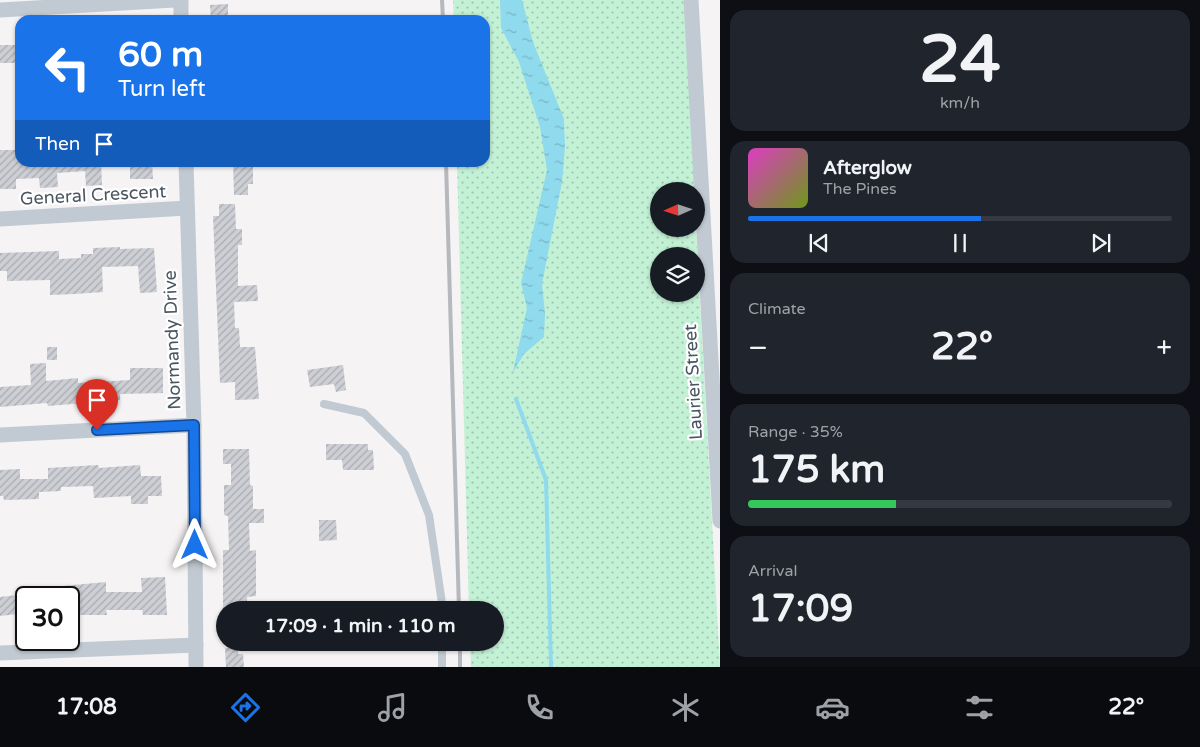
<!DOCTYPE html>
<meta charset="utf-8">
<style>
:root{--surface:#171b24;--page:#20242c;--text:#f1f3f6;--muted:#9ea1a6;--line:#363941;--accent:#1a73e8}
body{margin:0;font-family:"Varela Round",sans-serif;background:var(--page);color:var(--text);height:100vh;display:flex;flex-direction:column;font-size:19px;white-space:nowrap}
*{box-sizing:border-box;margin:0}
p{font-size:16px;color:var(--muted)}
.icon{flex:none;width:28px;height:28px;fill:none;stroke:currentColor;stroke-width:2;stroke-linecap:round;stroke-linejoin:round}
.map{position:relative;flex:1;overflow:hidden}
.panel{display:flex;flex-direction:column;gap:10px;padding:10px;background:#0d0f14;width:480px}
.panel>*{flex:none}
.banner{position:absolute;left:15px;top:15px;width:475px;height:152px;border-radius:15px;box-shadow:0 1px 4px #0004;background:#1a73e8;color:#fff;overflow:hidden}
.needle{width:32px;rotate:267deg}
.tools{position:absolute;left:650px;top:182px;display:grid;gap:10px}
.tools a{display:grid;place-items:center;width:55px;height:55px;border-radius:50%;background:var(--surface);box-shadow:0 1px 4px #0004;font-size:25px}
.speed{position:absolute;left:15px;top:586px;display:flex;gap:10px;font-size:25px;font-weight:700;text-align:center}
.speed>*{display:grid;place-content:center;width:65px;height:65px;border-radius:50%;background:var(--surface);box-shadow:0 1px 4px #0004;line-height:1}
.speed .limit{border:2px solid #111;border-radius:8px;background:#fff;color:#111}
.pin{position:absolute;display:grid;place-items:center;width:42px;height:42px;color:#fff;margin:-51px -21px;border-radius:50% 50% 50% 0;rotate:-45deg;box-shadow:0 0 5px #0007}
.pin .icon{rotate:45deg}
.me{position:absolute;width:55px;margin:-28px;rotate:0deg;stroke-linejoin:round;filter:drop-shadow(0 0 4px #0008)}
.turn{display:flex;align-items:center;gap:18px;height:105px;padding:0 20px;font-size:22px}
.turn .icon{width:65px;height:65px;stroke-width:2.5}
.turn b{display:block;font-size:35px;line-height:42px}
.then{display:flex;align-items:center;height:48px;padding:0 20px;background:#0003;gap:10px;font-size:19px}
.big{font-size:38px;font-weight:800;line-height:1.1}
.panel .tile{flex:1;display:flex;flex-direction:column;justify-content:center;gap:8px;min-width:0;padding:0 18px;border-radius:15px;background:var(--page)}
.panel .dial{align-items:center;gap:0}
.dial b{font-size:65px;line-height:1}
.song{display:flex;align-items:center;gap:15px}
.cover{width:60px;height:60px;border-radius:8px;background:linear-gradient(135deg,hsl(310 70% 55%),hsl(80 70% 35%))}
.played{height:5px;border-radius:2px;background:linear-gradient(90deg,var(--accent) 55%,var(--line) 55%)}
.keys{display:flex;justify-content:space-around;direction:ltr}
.heat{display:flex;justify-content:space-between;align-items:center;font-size:28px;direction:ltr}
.charge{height:8px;border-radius:4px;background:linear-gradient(90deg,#34c759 35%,var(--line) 0)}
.trip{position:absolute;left:216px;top:601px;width:288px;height:50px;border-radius:25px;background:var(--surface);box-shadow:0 1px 4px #0004;font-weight:800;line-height:50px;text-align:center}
.dock{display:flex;height:80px;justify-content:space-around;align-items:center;background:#090b0e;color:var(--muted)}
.dock .icon{width:35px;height:35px}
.dock .current{color:var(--accent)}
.dock b{font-size:22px;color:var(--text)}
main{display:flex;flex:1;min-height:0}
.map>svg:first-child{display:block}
.grass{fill:url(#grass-dots);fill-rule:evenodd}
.water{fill:url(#water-ripples)}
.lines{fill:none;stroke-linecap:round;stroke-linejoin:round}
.stream{stroke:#90daee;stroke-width:4}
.building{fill:url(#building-hatch)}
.lane{stroke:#c1cad2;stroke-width:8}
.street{stroke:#c1cad2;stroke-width:15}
.rail{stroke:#b5b8bd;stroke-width:4}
.route-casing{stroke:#114b97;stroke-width:12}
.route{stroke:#1a73e8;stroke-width:9}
.labels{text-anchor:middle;stroke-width:4.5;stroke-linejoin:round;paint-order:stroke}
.street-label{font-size:18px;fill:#4a5661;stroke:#fff}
</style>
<main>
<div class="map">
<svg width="720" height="667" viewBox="0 0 720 667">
<defs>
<pattern id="grass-dots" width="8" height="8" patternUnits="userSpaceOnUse" patternTransform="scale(1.25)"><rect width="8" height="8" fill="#c3f1d5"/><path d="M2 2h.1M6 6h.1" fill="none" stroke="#a0c6b0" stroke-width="1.8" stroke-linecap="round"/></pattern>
<pattern id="water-ripples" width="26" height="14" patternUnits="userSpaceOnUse" patternTransform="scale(1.25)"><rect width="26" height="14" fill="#90daee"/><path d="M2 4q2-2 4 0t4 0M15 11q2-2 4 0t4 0" fill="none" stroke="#78b4c4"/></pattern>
<pattern id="building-hatch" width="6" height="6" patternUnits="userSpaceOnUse" patternTransform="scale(1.25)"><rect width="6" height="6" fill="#cdcfd5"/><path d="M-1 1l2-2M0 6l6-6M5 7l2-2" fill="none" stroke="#a8abb0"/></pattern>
</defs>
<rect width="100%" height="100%" fill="#f5f3f3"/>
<path class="grass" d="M453,0H686L696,191H659V229H696L720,667H471L470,643L495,642V610H469L457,163L485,162V20H454ZM659,256H696V294H659Z"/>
<path class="water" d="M500,0H522L533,42L564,119L565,147L562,182L542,284L545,314L544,337L524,354L513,372L527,308L521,283L547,170L540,127L519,62L501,28Z"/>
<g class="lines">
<path class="stream" d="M516,399L546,480L551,667"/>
</g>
<g class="building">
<path d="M228,4V20H211L210,5Z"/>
<rect x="0" y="45" width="20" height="18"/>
<path d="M0,150H20V162H101L102,185L86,186L85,171L57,173L58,187L40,188L39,178L16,179V189H0Z"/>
<path d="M130,162H152L153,179H130Z"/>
<path d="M233,162H253V184H248V195H234Z"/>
<path d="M219,204H235L236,229H242V245H238V286L257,285L258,301L234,302L235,328H239L240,347H255L259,399L235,400V382L220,383L213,216H219Z"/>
<path d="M120,247V249L154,248L157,292L140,293L138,266L102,267L103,292L74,294L50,295V280L7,281V271H0V253L59,251V259L81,258V254H93V248Z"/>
<rect x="47" y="347" width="10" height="13"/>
<path d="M46,363V381L78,378V383L130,380V368H163V393L120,394V400L48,406L47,403L0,407V387L31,385L30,364Z"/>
<path d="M343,365L346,390L336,392L334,384L310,387L307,370Z"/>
<path d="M326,444H368V450H373L374,470H343L342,460H326Z"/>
<path d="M223,449H249L250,485L253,486V509H264V523H249L250,551L256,550V596L247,597V610H223V550H229L228,516L224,515V485H231V464H223Z"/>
<path d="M98,465L99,468L140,465L141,476H161L162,496H148V504H131V496L94,498L93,486L61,487V491L39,492V499L4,500L3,496H0V470L20,469V479H48V468Z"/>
<path d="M319,520H336L337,540L319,541Z"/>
<path d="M165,577L167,615H143L142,610H106L107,615H69V598H52V587L106,582V592H142L141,578Z"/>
<path d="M26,594V613L0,616V597Z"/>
<path d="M225,648H238V654H243L244,667H226Z"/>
</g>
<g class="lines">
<g class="lane">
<path d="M324,404L364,413L405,454L429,515L443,610"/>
<path d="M442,667V642"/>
</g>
<g class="street">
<path d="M181,0V20"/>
<path d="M691,0L720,521"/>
<path d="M0,10L175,0"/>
<path d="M186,162L194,425L196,667"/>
<path d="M0,219L187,208"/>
<path d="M0,435L194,425"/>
<path d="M0,653L196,645"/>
</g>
<g class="rail">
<path d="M442,0L443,20"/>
<path d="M446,162L459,610"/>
<path d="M460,642V667"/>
</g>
</g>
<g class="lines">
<g class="route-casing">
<path id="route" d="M97,430L194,425L195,545"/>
</g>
<use href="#route" class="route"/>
</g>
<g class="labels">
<g class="street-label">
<text transform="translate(93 195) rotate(-3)" y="6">General Crescent</text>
<text transform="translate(172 340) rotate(-92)" y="6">Normandy Drive</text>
<text transform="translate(693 382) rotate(-93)" y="6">Laurier Street</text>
</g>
</g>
</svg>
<div class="tools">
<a><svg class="needle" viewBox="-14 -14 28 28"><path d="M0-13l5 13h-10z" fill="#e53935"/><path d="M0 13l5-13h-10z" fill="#9ea1a6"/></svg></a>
<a><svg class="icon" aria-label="layers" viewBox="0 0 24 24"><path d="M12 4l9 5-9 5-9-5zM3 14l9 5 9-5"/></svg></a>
</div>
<div class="speed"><div class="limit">30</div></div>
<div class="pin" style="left:97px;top:430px;background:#d93025"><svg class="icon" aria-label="arrive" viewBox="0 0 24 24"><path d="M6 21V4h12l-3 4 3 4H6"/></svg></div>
<svg class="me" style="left:195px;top:545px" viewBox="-20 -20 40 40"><path d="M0-17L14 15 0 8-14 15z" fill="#1a73e8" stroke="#fff" stroke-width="4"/></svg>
<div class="trip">17:09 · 1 min · 110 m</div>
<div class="banner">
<div class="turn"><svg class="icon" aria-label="left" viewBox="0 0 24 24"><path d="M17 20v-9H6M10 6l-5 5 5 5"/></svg><div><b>60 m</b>Turn left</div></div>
<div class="then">Then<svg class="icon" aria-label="arrive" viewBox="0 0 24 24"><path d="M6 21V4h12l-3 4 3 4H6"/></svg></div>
</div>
</div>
<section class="panel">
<div class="tile dial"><b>24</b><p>km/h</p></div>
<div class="tile">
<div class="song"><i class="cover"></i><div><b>Afterglow</b><p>The Pines</p></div></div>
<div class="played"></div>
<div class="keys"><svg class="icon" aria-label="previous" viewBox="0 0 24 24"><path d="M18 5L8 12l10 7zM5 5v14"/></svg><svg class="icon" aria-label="pause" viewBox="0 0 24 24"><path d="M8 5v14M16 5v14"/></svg><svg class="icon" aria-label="next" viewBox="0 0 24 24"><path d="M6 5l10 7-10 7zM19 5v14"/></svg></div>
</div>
<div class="tile"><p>Climate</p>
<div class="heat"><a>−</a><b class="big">22°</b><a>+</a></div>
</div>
<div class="tile"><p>Range · 35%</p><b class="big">175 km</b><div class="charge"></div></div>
<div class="tile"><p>Arrival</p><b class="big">17:09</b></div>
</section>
</main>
<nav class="dock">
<b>17:08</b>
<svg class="icon current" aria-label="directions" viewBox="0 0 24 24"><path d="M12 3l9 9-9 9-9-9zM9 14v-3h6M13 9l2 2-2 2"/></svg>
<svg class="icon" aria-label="music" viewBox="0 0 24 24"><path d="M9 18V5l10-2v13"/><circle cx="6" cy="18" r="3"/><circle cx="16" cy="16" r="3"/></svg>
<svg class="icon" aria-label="phone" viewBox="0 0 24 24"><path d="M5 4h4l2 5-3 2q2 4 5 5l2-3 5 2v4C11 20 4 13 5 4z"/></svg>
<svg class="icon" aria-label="climate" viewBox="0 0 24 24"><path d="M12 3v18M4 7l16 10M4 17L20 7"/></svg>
<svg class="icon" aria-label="car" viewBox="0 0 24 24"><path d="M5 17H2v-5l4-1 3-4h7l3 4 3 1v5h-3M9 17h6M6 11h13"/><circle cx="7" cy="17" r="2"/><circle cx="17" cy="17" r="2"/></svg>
<svg class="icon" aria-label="filters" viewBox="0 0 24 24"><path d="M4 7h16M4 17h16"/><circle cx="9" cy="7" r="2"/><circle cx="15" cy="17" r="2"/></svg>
<b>22°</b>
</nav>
